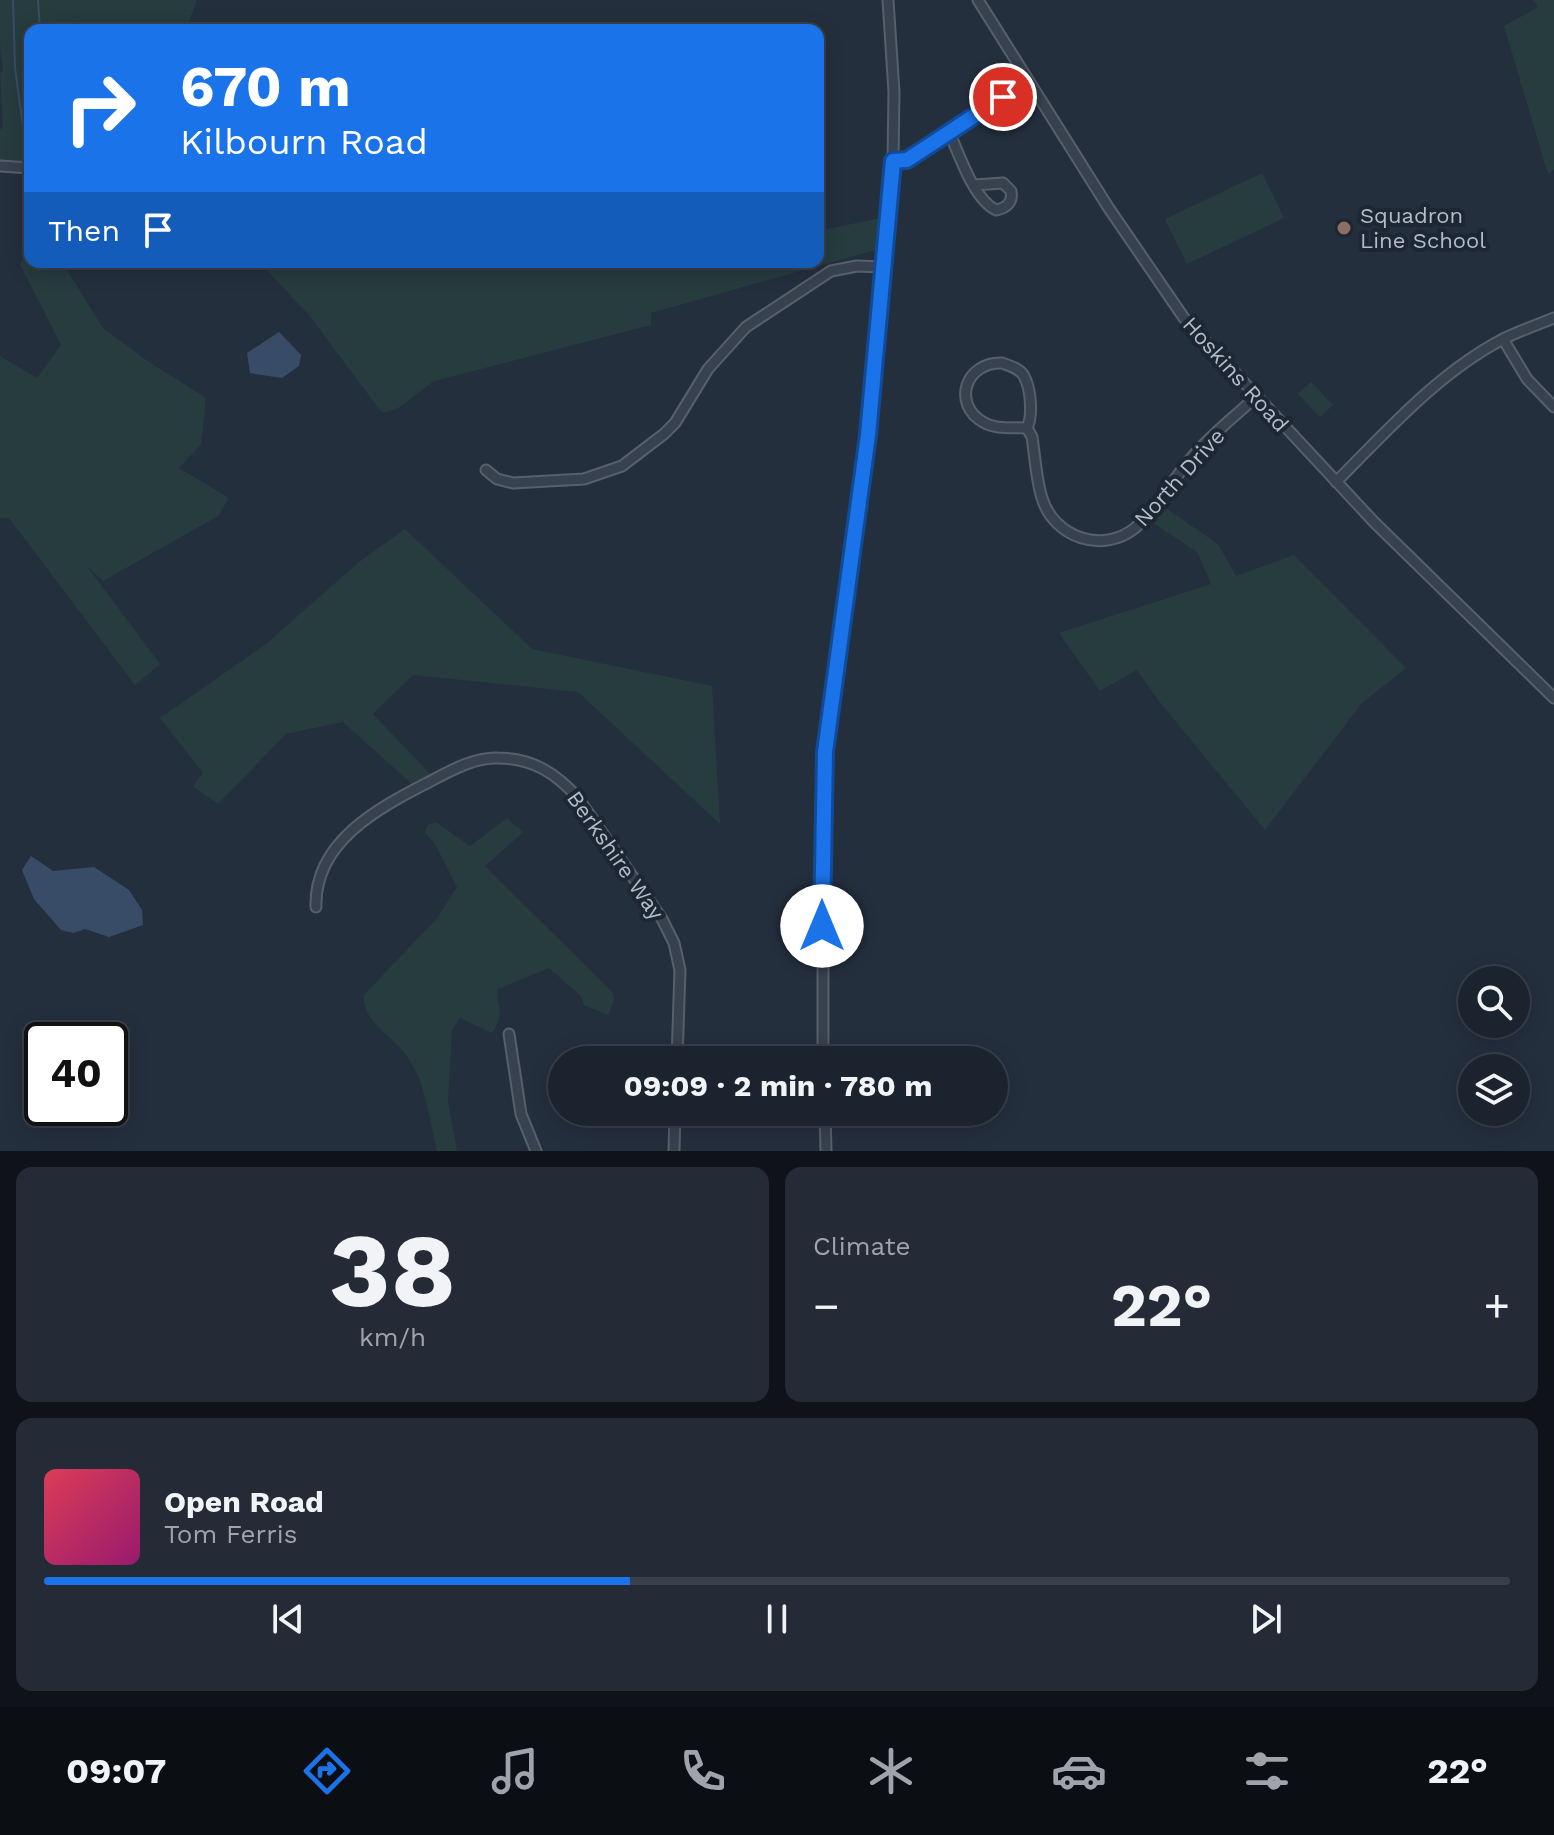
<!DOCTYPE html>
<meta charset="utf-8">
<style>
:root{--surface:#1b232e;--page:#242b36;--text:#f1f3f6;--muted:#a0a4aa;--line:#39404a;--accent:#1a73e8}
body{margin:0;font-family:"Work Sans",sans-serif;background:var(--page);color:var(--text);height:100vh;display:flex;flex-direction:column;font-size:30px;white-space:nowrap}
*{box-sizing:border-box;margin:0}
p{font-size:26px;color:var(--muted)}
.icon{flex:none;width:44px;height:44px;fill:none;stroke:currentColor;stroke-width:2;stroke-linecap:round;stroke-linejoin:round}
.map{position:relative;height:1151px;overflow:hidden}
.sheet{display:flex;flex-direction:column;gap:16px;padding:16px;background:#0f1319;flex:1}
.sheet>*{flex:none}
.hud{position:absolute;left:24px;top:24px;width:800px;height:244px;border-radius:16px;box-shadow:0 4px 20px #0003,0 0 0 2px var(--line);background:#1a73e8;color:#fff;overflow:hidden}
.tools{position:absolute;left:1458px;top:966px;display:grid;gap:16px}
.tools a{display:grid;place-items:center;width:72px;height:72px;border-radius:50%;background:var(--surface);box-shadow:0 4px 20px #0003,0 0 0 2px var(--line);font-size:40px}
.speed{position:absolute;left:24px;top:1022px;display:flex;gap:16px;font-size:40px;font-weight:700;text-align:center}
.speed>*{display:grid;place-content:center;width:104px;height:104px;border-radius:50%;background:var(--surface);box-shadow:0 4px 20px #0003,0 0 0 2px var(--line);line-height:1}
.speed .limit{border:4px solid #111;border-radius:12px;background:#fff;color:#111}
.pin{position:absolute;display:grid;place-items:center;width:68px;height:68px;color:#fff;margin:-34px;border:4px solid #fff;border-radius:50%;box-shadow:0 2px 8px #0007}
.me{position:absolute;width:88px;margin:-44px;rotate:0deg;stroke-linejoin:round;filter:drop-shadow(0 0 6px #0008)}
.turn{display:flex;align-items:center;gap:28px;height:168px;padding:0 24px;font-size:36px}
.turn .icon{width:104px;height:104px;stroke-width:2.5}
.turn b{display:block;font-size:56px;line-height:68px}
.then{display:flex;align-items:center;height:76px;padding:0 24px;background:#0003;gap:16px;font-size:30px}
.big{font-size:60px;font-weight:700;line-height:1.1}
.sheet .tile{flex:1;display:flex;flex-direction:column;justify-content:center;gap:12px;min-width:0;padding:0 28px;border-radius:16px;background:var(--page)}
.sheet .dial{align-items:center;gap:0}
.dial b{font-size:104px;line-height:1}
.song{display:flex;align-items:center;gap:24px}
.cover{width:96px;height:96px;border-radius:12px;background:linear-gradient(135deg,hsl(350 70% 55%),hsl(320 70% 35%))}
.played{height:8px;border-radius:4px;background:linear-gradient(90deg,var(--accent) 40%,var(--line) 40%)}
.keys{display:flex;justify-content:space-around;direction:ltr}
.heat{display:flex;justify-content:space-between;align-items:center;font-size:44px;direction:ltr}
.sheet .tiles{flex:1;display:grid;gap:16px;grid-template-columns:1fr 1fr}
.tile:last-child{grid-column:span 2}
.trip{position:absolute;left:548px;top:1046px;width:460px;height:80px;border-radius:40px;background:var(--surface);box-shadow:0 4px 20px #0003,0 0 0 2px var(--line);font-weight:700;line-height:80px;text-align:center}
.tab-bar{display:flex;height:128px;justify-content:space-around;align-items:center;background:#0b0e12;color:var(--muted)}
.tab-bar .icon{width:56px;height:56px}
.tab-bar .selected{color:var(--accent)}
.tab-bar b{font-size:36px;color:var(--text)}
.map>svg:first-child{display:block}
.green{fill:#263c3f}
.water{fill:#394c67}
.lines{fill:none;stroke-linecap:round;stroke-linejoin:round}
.stream{stroke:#394c67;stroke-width:2}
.minor-casing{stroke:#565f6c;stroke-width:13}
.minor{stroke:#38414e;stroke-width:9}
.route-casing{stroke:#114b97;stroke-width:20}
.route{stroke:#1a73e8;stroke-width:14}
.education-dot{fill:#8d6e63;stroke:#1d2633;stroke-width:3}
.labels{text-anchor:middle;stroke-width:8;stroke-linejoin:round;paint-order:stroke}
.poi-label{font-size:22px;fill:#b4bcc9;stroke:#1d2633;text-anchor:start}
.street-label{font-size:22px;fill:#b4bcc9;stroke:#1d2633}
</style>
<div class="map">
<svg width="1554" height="1151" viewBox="0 0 1554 1151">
<rect width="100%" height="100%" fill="#242f3e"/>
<g class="green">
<path d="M0,0H197L187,27L188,30H80L73,20L74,30H30V168L0,163V129L3,128L0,72L3,71L0,46Z"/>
<path d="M1533,0H1554V170L1548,174L1504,26L1538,7Z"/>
<path d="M1262,173L1284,218L1187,264L1165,219Z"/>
<path d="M885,217L879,249L651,313V325L434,381L397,409L382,413L309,315L259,262H623L668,270L689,262H818V231Z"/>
<path d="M30,247V262H62L103,328L146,360L206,398L201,444L179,468L229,498L218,516L103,581L86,565L160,664L135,685L9,518H0V356L37,378L61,345L20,264Z"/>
<path d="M1311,382L1333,405L1320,417L1298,394Z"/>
<path d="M1158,503L1218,544L1236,576L1294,555L1406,668L1362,703L1265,830L1158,700L1137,670L1100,691L1059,633L1211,584L1197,552L1146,518Z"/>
<path d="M405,529L532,649L712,686L720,824L578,692L413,675L373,714L431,775L413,785L343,722L286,734L218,804L193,786L203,773L160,718L266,644L359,562Z"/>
<path d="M507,818L523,832L485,866L613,993L614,1000L608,1015L584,1005L581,996L549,968L498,989C495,1008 507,1011 492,1033L460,1018L452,1030L448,1102L457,1151H437C429,1119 426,1082 406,1055C392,1035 362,1022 364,995L437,918L457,887L434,842L425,833L428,825L436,822L470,846Z"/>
</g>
<g class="water">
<path d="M279,332L301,355L299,366L282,378L250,373L247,353Z"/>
<path d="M31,856L53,871L94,867L129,890L142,910L143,925L109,937L85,929L73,933L61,930L34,899L22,870Z"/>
</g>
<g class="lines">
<g class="stream">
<path d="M13,0L15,68L27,156"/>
<path d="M38,0L40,30"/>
</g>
<g class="minor-casing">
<g id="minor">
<path d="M978,0L1108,207L1184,318L1374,522L1554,698"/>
<path d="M949,132C959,153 973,199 996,210C1007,208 1013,202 1011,191L1003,183L974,185"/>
<path d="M893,161L907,160L1028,81"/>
<path d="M0,166L30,168"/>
<path d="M1503,339L1527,379L1554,407"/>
<path d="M1002,363C1010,366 1019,368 1024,376C1031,389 1033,416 1027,428C1013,427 996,430 983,422C952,404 965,362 1002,363Z"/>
<path d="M1027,428L1032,437C1035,456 1036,479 1042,498C1054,538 1103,554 1135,528C1158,508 1173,478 1193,456C1211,435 1235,416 1256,397"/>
<path d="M486,470L497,479L513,483L584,479L622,466L664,434L675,423L708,369L746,327L831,271L857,266L883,267"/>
<path d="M1336,482C1387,431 1438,373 1503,339C1519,331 1537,325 1554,318"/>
<path d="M316,907C314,842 378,808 429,782C450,771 474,757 498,758C532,758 556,773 578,798L662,919L674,943L680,970L677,1060"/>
<path d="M509,1034L521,1114L536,1151"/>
<path d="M823,1060V842L825,752L868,435L893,161L894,92L888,0"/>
<path d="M825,1112L826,1151"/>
<path d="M674,1151L675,1112"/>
</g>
</g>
<use href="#minor" class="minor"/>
</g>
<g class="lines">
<g class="route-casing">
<path id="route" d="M822,926L825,752L868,435L893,161L907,160L1003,97"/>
</g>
<use href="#route" class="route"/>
</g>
<circle class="education-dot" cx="1344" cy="228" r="8"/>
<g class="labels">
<g class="poi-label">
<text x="1360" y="223">Squadron<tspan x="1360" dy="25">Line School</tspan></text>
</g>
<g class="street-label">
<text transform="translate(1236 374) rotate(48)" y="8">Hoskins Road</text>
<text transform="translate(1179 477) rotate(-48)" y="8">North Drive</text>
<text transform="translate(616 855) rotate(55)" y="8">Berkshire Way</text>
</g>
</g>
</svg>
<div class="tools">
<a><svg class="icon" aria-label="search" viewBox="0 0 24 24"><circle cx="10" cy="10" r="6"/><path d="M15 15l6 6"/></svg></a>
<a><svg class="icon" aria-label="layers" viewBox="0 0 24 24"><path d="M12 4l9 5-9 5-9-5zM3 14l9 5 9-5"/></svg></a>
</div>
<div class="speed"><div class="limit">40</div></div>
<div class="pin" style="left:1003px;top:97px;background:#d93025"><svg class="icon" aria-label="arrive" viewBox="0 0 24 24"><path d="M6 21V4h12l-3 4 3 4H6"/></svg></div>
<svg class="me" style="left:822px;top:926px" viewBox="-20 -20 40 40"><circle r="19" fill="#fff"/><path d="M0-13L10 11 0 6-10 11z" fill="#1a73e8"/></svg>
<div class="trip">09:09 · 2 min · 780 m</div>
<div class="hud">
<div class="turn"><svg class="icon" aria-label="right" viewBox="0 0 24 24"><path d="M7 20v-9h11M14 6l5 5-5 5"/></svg><div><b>670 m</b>Kilbourn Road</div></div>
<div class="then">Then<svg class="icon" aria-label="arrive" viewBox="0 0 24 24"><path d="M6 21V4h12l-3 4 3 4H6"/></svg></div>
</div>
</div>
<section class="sheet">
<div class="tiles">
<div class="tile dial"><b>38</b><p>km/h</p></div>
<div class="tile"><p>Climate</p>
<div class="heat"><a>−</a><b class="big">22°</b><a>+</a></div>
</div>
<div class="tile">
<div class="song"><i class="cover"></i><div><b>Open Road</b><p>Tom Ferris</p></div></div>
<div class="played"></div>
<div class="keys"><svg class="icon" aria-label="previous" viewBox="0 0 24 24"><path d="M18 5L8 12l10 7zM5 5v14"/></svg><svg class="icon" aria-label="pause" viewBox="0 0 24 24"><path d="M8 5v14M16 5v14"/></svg><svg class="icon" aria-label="next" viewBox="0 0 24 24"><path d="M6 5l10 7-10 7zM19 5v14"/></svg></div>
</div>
</div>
</section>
<nav class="tab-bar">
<b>09:07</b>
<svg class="icon selected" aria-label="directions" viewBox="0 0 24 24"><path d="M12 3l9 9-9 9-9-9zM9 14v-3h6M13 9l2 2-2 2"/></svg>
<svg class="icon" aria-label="music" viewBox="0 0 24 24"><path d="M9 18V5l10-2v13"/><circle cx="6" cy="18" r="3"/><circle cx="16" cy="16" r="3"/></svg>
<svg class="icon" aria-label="phone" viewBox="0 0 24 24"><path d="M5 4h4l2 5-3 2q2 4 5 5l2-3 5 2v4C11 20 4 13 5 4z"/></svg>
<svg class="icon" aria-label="climate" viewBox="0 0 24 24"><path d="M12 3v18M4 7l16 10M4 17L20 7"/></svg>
<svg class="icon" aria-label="car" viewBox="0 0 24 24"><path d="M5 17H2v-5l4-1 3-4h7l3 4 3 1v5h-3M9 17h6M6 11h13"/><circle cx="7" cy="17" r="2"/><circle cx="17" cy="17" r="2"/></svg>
<svg class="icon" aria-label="filters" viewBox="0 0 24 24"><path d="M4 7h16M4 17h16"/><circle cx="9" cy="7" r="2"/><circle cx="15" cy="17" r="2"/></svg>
<b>22°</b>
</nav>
